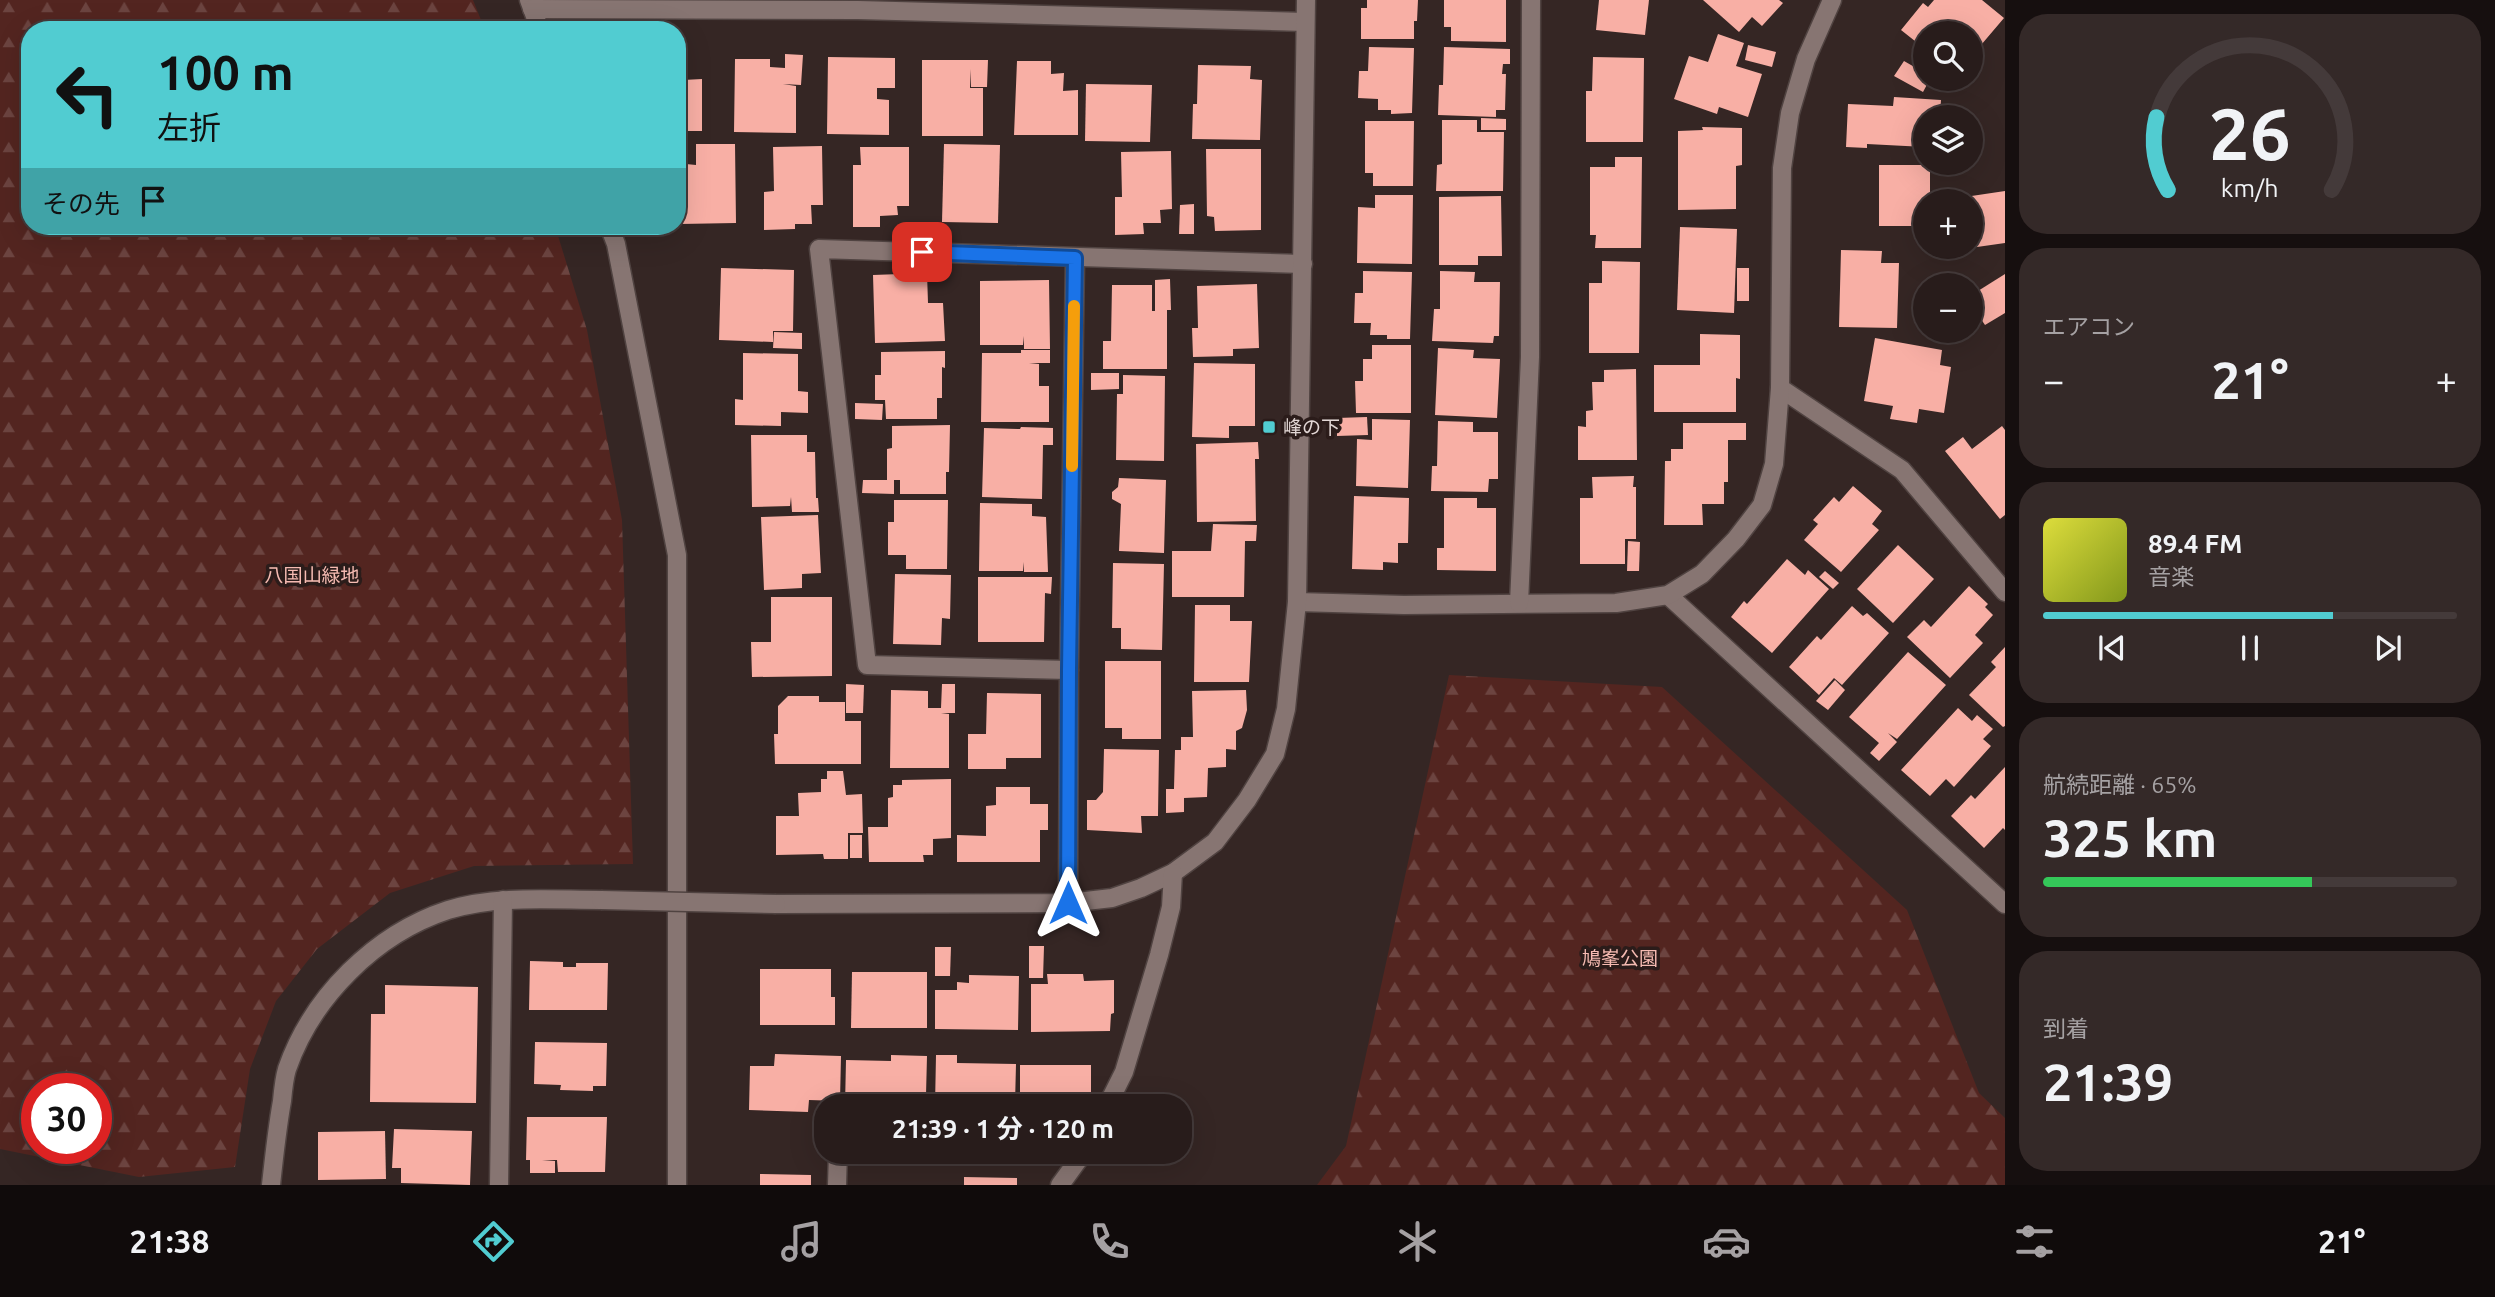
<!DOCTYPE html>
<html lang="ja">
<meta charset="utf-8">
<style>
:root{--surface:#281c1b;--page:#342928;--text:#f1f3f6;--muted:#a5a1a3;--line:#443a3a;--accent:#51ccd1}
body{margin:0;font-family:Ubuntu,"Noto Sans JP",sans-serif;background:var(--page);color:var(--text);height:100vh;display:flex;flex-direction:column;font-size:26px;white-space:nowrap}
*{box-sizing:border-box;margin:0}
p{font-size:23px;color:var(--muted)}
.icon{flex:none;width:38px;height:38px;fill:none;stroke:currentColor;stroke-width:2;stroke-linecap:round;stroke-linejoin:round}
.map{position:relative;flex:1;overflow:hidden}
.sheet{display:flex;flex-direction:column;gap:14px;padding:14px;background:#160f0f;width:490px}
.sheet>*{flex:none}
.hud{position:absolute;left:21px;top:21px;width:665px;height:214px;border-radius:28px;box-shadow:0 7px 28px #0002,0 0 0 2px var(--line);background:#51ccd1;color:#111;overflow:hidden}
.buttons{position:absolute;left:1913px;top:21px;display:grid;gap:14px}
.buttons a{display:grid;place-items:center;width:70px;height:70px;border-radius:50%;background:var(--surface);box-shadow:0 7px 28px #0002,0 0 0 2px var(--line);font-size:35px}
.speed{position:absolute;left:21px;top:1073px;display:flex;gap:14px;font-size:35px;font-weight:700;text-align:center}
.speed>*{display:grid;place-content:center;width:91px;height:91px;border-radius:50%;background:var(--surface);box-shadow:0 7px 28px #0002,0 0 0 2px var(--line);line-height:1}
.speed .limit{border:10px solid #d22;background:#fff;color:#111}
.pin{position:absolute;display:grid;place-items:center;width:60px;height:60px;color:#fff;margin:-30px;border-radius:14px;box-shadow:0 4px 10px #0006}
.me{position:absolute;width:77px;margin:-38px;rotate:0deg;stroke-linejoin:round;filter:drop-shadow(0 0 5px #0008)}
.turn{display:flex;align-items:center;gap:24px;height:147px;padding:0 21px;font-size:32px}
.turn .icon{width:91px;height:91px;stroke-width:2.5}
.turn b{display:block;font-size:49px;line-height:60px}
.then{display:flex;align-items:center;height:66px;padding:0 21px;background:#0003;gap:14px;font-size:26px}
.big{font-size:52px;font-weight:700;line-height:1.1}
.sheet .tile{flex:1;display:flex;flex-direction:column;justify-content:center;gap:10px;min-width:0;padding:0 24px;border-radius:28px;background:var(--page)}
.sheet .dial{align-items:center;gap:0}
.dial svg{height:182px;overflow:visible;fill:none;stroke:var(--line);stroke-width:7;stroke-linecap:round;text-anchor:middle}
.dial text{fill:var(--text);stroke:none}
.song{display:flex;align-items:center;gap:21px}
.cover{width:84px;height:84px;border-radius:10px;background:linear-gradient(135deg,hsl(60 70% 55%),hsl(70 70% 35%))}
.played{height:7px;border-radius:4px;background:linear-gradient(90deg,var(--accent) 70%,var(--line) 70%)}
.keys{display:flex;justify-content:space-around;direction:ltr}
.heat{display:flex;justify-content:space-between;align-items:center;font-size:38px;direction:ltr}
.charge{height:10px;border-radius:5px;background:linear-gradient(90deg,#34c759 65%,var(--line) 0)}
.trip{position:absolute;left:814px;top:1094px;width:378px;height:70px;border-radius:28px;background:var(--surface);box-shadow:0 7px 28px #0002,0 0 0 2px var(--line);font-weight:700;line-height:70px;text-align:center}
.dock{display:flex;height:112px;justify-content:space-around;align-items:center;background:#100b0b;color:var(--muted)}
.dock .icon{width:49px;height:49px}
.dock .current{color:var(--accent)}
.dock b{font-size:32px;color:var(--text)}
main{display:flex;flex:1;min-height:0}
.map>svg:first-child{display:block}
.forest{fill:url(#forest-firs);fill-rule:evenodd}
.building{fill:#f8afa5}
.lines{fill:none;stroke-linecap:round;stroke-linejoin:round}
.minor-casing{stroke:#504341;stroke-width:21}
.minor{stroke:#877572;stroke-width:18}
.minor-bridge-casing{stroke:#504341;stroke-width:21;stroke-linecap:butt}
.minor-bridge{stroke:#877572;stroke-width:18}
.route-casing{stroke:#114b97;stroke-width:18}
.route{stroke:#1a73e8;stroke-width:12}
.slow{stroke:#f59e0b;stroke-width:12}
.poi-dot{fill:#51ccd1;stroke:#2b1c1a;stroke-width:2.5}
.labels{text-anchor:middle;stroke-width:7;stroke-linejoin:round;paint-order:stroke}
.poi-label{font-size:19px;fill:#e3d8d6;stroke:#2b1c1a;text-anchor:start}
.park-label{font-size:19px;fill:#f6bbb2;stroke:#2b1c1a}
</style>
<main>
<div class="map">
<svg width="2005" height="1185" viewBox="0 0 2005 1185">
<defs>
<pattern id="forest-firs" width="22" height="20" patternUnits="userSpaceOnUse" patternTransform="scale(1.75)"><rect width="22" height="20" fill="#532520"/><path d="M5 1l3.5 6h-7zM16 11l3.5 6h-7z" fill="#6c4440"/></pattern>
</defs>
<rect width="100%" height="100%" fill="#352624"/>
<g class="forest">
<path d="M0,0H473L485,30H30V226H555L587,330L622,520L633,864L474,866L390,893L317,949L276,1001L250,1069L235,1167L139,1177L0,1149ZM37,1088H96V1148H37Z"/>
<path d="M1449,675L1662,687L1907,910L1979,1093L2005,1118V1185H1317L1346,1146Z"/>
</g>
<g class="building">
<path d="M1367,0H1418L1417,21H1414V39H1361V8H1367Z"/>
<path d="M1444,0H1506V42L1451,41V27H1444Z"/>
<path d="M1599,0H1649L1645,35L1596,30Z"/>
<path d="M1703,0H1779L1783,3L1762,26L1752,17L1739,32Z"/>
<path d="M1934,0H1982L2004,18L1970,58V33H1925V49L1901,30L1923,3L1928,7Z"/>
<path d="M1718,34L1744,43L1736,66L1762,74L1748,117L1719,107L1717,114L1674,99L1689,56L1708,62Z"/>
<path d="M1748,45L1776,52L1772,67L1745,60Z"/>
<path d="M1369,47L1414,48L1412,113L1391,114V110H1378V99L1358,98L1359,71H1368Z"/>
<path d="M1444,47L1510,49V64H1503L1502,74H1506L1505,110H1496V117L1438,115L1439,85H1443Z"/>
<path d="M785,54L803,55L801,85L783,84L796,86V133L734,132L735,59H770V67L785,68Z"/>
<path d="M677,57H683V80L702,79V131H677Z"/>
<path d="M828,57L895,58V88H877V99L889,100V135L827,134Z"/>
<path d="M1593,57L1644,58L1643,142H1586V91H1592Z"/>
<path d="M922,60H988L987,87H971L970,69V88H983V136H922Z"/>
<path d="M1017,61H1051V74L1064,73L1063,91L1078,90V135H1014Z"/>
<path d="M1904,61L1925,73V79H1930L1923,92L1894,76Z"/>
<path d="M1198,65L1251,66L1250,79L1262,80L1260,140L1192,139L1193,104H1197Z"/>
<path d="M1086,84L1152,85L1150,142L1085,141Z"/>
<path d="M1894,97L1941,100L1940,117H1925V147L1867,144V148L1846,147L1848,104L1893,106Z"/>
<path d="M1481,118L1506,119V130H1481Z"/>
<path d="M1442,120H1477V132H1504L1503,191H1436L1437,165L1442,164Z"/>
<path d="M1365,121H1414L1413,186H1373V173H1365Z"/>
<path d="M1702,127L1742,128V165L1736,166V209L1678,210V131L1703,130Z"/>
<path d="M696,144H735L736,223L680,224V179H686V164L696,165Z"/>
<path d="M944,144L1000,145L998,223L942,222Z"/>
<path d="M822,146L823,205H811L812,224H795V229L764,230V192L774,191L773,147Z"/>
<path d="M860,147H909V206H897L898,215L880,216V227H853V165H861Z"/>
<path d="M1206,149H1261V230L1215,231L1214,217L1207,216Z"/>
<path d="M1171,151L1172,209L1160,210L1161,223H1143L1144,234L1115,235V197H1122L1121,152Z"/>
<path d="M1615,157H1642L1641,248H1595L1596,235H1590V167H1615Z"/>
<path d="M1879,165H1930V201H1925V226H1879Z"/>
<path d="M2005,191V243L1970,248V201H1959L1958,198Z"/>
<path d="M1375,195H1413L1412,264L1357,263L1358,207L1375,208Z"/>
<path d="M1501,196L1502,256H1478V265H1439V197Z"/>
<path d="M1194,204V234H1179L1180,205Z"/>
<path d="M1680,227L1737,229L1734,313L1677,310Z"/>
<path d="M1841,250L1882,251L1881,263H1899L1897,328L1839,327Z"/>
<path d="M1602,261L1640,262L1639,353H1589V283H1602Z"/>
<path d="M721,268L794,270L793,331H773V342L719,340Z"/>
<rect x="1737" y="268" width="12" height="33"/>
<path d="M1363,271L1412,272L1410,339H1387V335H1370L1371,323H1354L1355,293H1363Z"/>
<path d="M1440,271L1475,272L1474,282H1500L1499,336H1494L1493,343L1432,341L1434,309H1440Z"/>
<path d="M927,273L928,303H943L945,341L875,343L873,275Z"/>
<path d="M2005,274V313L1985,325L1970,303V296Z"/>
<path d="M1170,279L1171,310H1167V369H1103V341H1111L1112,285H1152V311H1155V280Z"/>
<path d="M1049,280L1050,349H1024V336L1023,345H980V281Z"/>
<path d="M1257,284L1259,348L1233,349V356L1193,357L1192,328H1198L1197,286Z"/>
<path d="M774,332L802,333V349L773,348Z"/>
<path d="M1700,334L1740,335V379L1736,378V412H1654V365H1700Z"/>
<path d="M1875,338L1942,350L1940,365L1951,367L1944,413L1919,409L1917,423L1890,419L1893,406L1864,401Z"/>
<path d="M1372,345H1411V413H1356L1355,381H1363V359H1372Z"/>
<path d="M1438,348L1474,350L1473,358L1500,359L1497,418L1435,415Z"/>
<path d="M1021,350H1050V363H1029L1039,364V386H1049V422H981L982,353H1021Z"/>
<path d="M945,351V368L942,367V398H937V419H886L885,400H875V375H881V352Z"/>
<path d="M743,353L798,354V391L808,392V413L781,412V426L735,425V399L743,400Z"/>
<path d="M1194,363L1255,364V426H1229V438L1192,437Z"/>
<path d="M1636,369L1637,460H1578V426L1586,427V411L1593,410L1592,382H1604V370Z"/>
<path d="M1091,373H1119V389L1091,390Z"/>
<path d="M1123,375L1165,376L1164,461L1116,460L1117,394H1123Z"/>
<path d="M855,403L883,404L882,420L855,419Z"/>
<path d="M1367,417L1368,435L1337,436V418Z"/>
<path d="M1372,419L1410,420L1408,488L1356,486L1357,439L1372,440Z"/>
<path d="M1438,421L1473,422V432H1498V479H1489L1488,492L1431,491L1432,466H1437Z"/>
<path d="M1683,423H1746V440H1728V482H1724V504H1702L1703,525H1664L1665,461H1671V449H1683Z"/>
<path d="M950,425L949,472H946V494H900V480H894V494L862,493L863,480H887V449L892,448V426Z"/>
<path d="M2002,426L2005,430V515L2000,519L1945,451L1963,437L1972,449Z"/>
<path d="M1021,427L1053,428V445H1043L1042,499L982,497L984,428L1020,429Z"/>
<path d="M751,435H807V452H815L816,498H818L819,512H792L791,497L790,506L752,507Z"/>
<path d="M1258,442L1259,459H1255L1256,521L1197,522L1196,444Z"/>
<path d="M1634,476L1633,487H1636V539H1625V564H1580V498H1593L1592,477Z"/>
<path d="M1119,478L1166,480L1164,553L1119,551L1121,504L1112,499V492L1118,487Z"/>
<path d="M1853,486L1882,511L1872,524L1879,530L1841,572L1804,540L1818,524L1813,520L1834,497L1839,502Z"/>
<path d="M1354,496L1409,498L1408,543H1398V563L1383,562V570L1352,569Z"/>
<path d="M1444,498H1477V508H1496V571L1437,570V548H1444Z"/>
<path d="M894,500H948L947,569H906V555H888V522H894Z"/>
<path d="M980,503L1032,504V516L1046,517L1048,572H1024V562L1023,571H979Z"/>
<path d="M818,515L821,573L802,574V588L764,590L761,517Z"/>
<path d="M1213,524L1257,525L1256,541H1245L1244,597H1172V551H1211Z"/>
<path d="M1628,541L1640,542L1639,571H1627Z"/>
<path d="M1898,545L1934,579L1893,623L1857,589Z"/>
<path d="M1787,559L1805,575L1808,570L1829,589L1772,653L1731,617L1744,601L1747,604Z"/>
<path d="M1113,563L1164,564L1162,650L1121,649V628H1112Z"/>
<path d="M1825,571L1839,583L1833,589L1819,577Z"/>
<path d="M895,574L951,575L950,619L942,618L941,645L893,644Z"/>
<path d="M978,577H1052L1051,594L1045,593L1044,642H978Z"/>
<path d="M1969,586L1988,604L1985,607L1993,615L1975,635L1983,643L1950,678L1907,637L1924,620L1931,627Z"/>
<path d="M771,597H832V676L752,677L751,642H771Z"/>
<path d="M1195,605H1230V621H1252L1249,682H1194Z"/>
<path d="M1852,606L1863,616L1867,613L1889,633L1842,685L1834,678L1819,695L1789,667L1817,636L1821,640Z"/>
<path d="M2005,647V726L2003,727L1969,695L1996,667L1991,662Z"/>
<path d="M1908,652L1946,685L1897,739L1888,733L1897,742L1879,761L1870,753L1879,743L1849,717Z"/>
<path d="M1105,661H1161V739H1122V728H1105Z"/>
<path d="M1835,680L1845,690L1828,710L1816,701Z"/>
<path d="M846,684L864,685L863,713H846Z"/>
<path d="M942,684H955V713H941L949,714V768H890L891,690L928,691V708H941Z"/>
<path d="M1246,690L1247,710L1242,728L1236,731V750L1226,749V767L1208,768L1207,797L1184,798V812L1166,813V789H1174L1175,750H1181V737H1193L1192,691Z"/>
<path d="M987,693L1041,694V758H1006V769H968V734H986Z"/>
<path d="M788,696H819V702H845V721H861V764H775L774,734H778V706Z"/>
<path d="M1958,708L1972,721L1977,715L1993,729L1983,739L1991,746L1954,787L1946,779L1930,796L1901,770Z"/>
<path d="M1104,749L1159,750L1158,816H1141L1142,833L1087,830V800H1096L1103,792Z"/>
<path d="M2005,767V830L2003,828L1984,848L1951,816L1971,795L1975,799Z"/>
<path d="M827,771H843L846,795L862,794L863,833H848V859H824L823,854L776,855V816H799L798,793L821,792V779H827Z"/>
<path d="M951,779V838L933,839V855H923L924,862H869L868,827H888V798L893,797V785H902V780Z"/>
<path d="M996,787H1030V804H1048V830H1040V862H957V835L986,836V806L996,805Z"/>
<rect x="850" y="835" width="12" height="23"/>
<path d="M1029,946H1044L1043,978H1029Z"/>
<path d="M935,947H951L950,976H935Z"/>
<path d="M530,961L563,962V967H576V963H608L607,1010H529Z"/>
<path d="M760,969H831V997H835V1025H760Z"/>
<path d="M852,972H927V1028H851Z"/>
<path d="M1047,974H1083L1084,981L1114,980V1013L1111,1014L1110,1031L1031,1032V984H1048Z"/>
<path d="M969,975L1019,976L1018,1030L935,1029V990H957V982L969,983Z"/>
<path d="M385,985L478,987L476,1103L370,1102L371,1014H385Z"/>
<path d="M535,1042L607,1043L606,1086H593V1091L560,1090L561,1085L534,1084Z"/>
<path d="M775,1054L841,1056L840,1101L809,1100L808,1112L749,1110L750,1066H774Z"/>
<path d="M891,1055L927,1056L926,1095H892V1106H845L846,1060L891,1061Z"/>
<path d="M936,1055H957V1063L1016,1064L1015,1104L935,1106Z"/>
<rect x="1020" y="1065" width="71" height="41"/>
<path d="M527,1117H607L605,1172H558L557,1160H542L555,1161V1173H530V1160H526Z"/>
<path d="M394,1129L472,1131L470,1185L401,1183V1168H392Z"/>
<path d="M385,1131L386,1179L318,1180V1132Z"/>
<path d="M760,1174L811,1175V1185H760Z"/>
<path d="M964,1177L1017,1178V1185H964Z"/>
</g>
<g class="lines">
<g class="minor-casing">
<g id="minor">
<path d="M529,0L540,30"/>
<path d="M532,9L858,10L1305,22"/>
<path d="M609,226L616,244L677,555V1185"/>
<path d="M1780,388L1902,470L2005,592"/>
<path d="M1668,595L2005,904"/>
<path d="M1297,602L1404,605L1616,603L1668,595L1702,574L1736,539L1762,505L1774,464L1780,388L1782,168L1790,113L1806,59L1832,0"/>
<path d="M1519,603L1530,357L1531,0"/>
<path d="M1069,670L867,665L819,249L1303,264"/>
<path d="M1068,903L1069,670L1075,258"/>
<path d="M776,904L1068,903L1112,898L1141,888L1173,873L1215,842L1247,800L1275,754L1286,709L1297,602L1306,0"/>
<path d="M1107,1106L1124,1072L1159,955L1171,907L1173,873"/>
<path d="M889,1152L1084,1153"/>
<path d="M271,1185C274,1157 277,1129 282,1101C283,1090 284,1079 287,1069C312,997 375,934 448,910C497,895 551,900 601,900"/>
<path d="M499,1185L503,900"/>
<path d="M837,1185L838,1152"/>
<path d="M1060,1185L1084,1152"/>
</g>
</g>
<use href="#minor" class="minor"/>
<g class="minor-bridge-casing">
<path id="minor-bridge" d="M601,900L776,904"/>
</g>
<use href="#minor-bridge" class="minor-bridge"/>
</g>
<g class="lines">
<g class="route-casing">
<path id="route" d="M922,252L1075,258L1069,670L1068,903"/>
</g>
<use href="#route" class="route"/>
<path class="slow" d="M1072,466L1074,306"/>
</g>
<rect class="poi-dot" x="1262" y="420" width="14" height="14" rx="3.5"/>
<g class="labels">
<g class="poi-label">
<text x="1283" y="434">峰の下</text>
</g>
<g class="park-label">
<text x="312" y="582">八国山緑地</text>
<text x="1620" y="965">鳩峯公園</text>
</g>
</g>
</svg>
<div class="buttons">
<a><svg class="icon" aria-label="search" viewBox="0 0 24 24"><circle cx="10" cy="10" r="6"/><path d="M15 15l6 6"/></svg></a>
<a><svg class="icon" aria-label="layers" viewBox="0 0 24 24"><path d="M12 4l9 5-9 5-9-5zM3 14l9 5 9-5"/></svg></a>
<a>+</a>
<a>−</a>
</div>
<div class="speed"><div class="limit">30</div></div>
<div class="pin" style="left:922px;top:252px;background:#d93025"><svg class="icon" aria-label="arrive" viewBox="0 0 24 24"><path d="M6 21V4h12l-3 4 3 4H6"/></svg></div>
<svg class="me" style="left:1068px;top:903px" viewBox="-20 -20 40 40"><path d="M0-17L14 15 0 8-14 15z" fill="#1a73e8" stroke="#fff" stroke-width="4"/></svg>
<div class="trip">21:39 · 1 分 · 120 m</div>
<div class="hud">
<div class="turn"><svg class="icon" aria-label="left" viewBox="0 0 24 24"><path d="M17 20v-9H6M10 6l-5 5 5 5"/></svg><div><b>100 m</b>左折</div></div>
<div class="then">その先<svg class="icon" aria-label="arrive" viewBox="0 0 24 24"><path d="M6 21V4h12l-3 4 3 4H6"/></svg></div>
</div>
</div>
<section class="sheet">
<div class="tile dial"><svg viewBox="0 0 100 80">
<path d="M14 69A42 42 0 1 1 86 69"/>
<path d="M14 69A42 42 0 0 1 9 37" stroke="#51ccd1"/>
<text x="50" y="56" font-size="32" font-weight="700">26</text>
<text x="50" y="72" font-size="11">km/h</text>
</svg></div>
<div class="tile"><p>エアコン</p>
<div class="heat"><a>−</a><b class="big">21°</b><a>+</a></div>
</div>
<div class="tile">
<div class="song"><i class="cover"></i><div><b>89.4 FM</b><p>音楽</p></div></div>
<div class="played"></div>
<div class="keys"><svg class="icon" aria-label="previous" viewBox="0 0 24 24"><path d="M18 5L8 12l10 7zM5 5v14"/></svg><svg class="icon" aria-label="pause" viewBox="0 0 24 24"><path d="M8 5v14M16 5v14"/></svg><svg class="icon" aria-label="next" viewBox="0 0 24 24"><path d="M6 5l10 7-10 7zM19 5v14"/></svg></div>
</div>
<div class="tile"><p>航続距離 · 65%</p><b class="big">325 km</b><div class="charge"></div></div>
<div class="tile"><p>到着</p><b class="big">21:39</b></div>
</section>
</main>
<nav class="dock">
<b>21:38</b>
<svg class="icon current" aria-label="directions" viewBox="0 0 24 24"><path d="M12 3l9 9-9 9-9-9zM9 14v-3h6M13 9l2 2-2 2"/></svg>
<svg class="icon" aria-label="music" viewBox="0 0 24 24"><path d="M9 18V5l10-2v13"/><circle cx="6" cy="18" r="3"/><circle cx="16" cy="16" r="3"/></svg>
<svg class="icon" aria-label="phone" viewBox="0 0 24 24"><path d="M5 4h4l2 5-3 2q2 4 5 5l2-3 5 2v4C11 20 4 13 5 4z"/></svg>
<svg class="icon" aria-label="climate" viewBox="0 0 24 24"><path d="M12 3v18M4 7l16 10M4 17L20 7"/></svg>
<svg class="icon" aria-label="car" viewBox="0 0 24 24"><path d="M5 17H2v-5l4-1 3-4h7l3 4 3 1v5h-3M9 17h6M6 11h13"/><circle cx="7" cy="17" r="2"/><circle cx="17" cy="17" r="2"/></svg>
<svg class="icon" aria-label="filters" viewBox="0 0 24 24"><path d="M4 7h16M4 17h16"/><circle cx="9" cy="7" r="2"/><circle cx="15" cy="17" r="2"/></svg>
<b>21°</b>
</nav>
